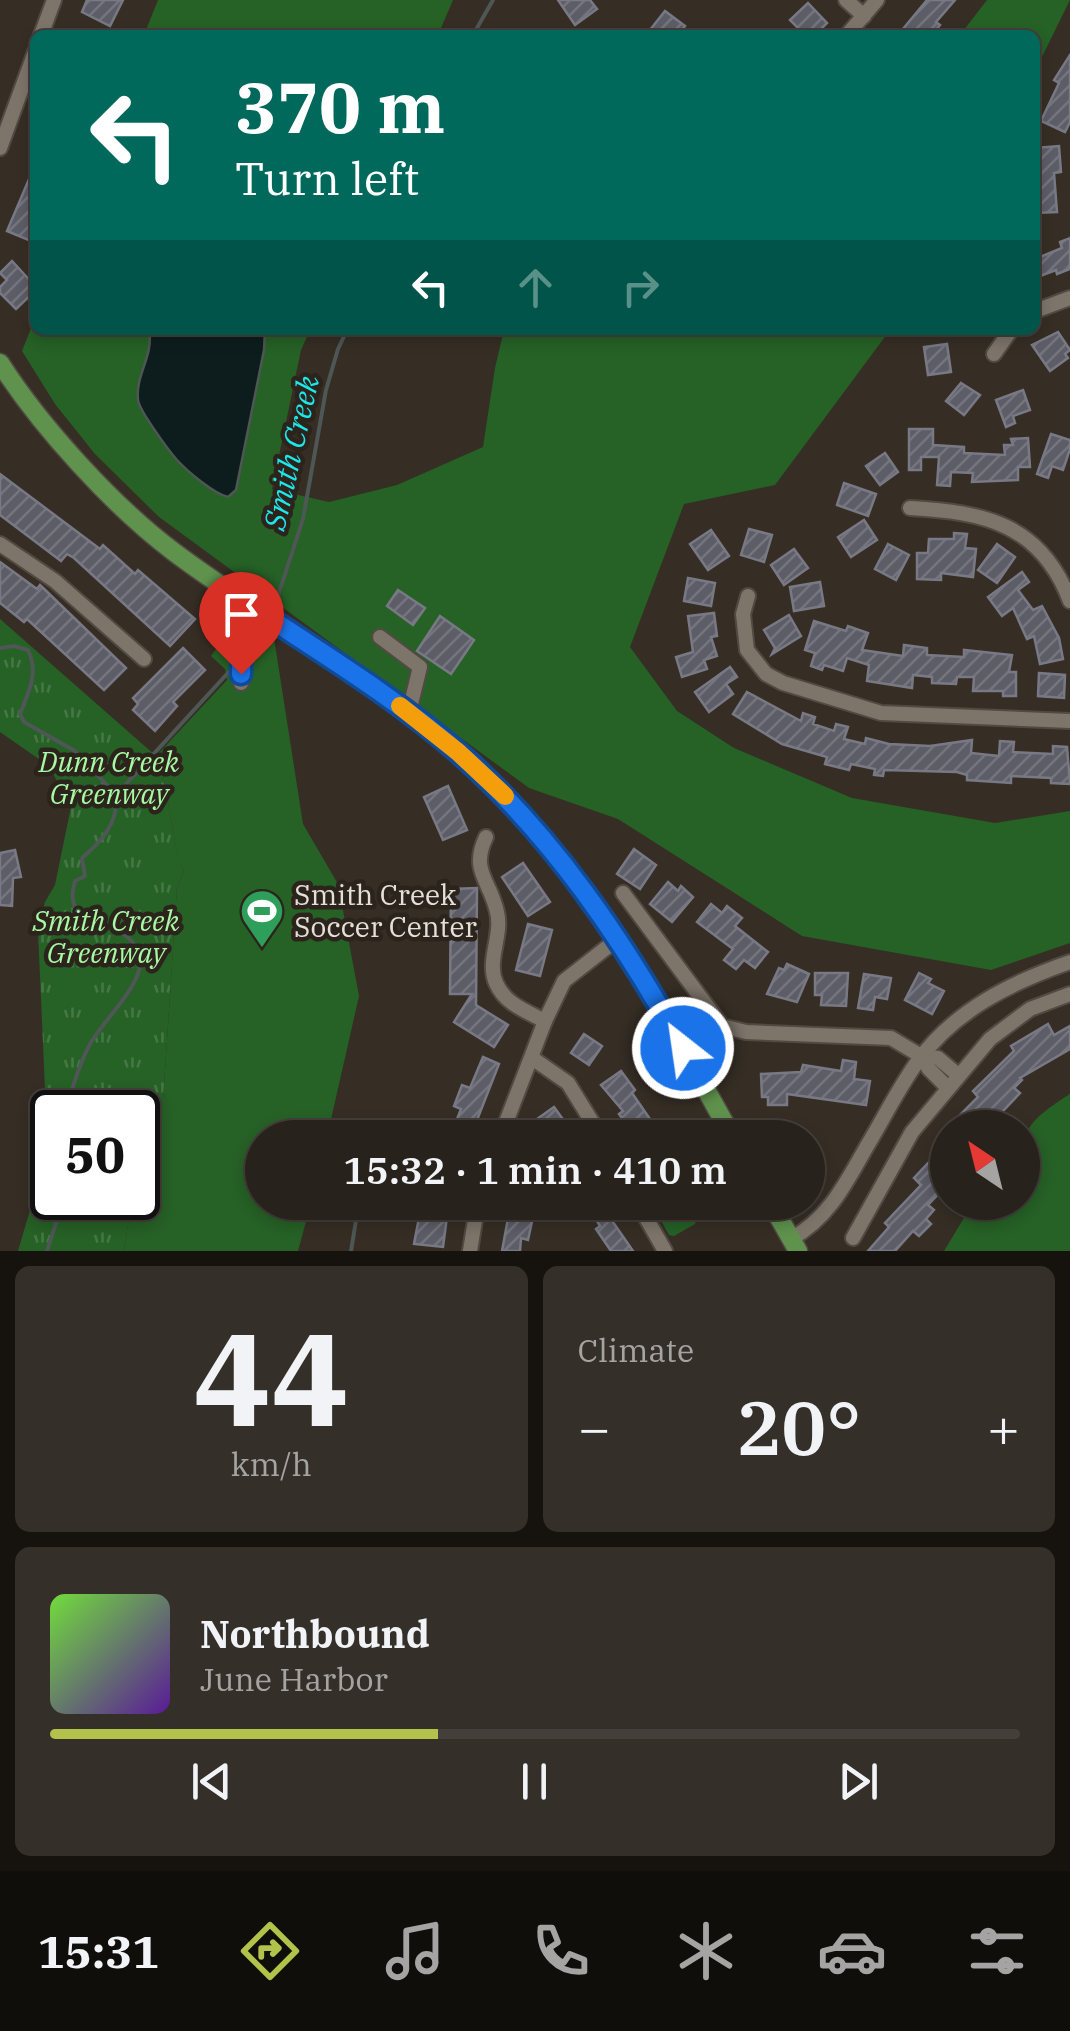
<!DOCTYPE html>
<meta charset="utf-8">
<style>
:root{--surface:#28221c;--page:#342f29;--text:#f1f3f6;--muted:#a5a4a3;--line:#443f3b;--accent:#b3c24b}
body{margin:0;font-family:"IBM Plex Serif",serif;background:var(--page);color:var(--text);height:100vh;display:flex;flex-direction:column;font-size:38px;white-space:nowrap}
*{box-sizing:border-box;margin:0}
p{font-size:32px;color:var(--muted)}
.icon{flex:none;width:55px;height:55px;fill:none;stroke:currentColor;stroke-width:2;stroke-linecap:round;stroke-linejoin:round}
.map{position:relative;height:1251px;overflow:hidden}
.details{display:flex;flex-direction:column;gap:15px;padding:15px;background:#16130f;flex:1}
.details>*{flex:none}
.guide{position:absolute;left:30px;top:30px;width:1010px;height:305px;border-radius:15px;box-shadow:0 5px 15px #0003,0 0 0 2px var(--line);background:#00695c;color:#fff;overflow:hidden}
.needle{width:65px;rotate:325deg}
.fabs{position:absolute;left:930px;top:1110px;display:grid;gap:20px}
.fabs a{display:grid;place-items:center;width:110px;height:110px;border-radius:50%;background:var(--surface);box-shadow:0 5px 15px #0003,0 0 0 2px var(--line);font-size:50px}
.speed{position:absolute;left:30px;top:1090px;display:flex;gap:20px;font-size:50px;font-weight:700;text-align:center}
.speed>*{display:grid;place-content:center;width:130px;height:130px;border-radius:50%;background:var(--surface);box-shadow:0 5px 15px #0003,0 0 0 2px var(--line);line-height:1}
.speed .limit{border:5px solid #111;border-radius:15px;background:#fff;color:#111}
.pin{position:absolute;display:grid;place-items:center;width:85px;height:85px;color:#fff;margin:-102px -42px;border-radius:50% 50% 50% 0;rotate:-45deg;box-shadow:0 0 10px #0007}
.pin .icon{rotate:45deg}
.me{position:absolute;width:110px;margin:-55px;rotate:330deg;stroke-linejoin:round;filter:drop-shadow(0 0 8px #0008)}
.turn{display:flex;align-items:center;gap:35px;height:210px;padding:0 40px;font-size:45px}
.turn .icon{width:130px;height:130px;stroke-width:2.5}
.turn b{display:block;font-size:70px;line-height:85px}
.lanes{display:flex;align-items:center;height:95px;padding:0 40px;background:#0003;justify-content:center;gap:50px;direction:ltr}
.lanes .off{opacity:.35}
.big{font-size:75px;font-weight:600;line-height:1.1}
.details .widget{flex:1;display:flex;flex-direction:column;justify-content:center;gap:15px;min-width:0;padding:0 35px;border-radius:15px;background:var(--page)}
.details .dial{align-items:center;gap:0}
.dial b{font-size:130px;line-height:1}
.song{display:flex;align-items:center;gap:30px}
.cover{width:120px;height:120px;border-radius:15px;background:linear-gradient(135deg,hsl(100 70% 55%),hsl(270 70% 35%))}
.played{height:10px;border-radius:5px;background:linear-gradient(90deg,var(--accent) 40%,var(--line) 40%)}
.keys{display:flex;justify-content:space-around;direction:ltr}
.heat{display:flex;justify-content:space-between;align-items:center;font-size:55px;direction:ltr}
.details .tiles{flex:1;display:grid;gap:15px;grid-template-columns:1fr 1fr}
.widget:last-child{grid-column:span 2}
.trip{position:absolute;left:245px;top:1120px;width:580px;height:100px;border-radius:50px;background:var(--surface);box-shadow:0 5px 15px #0003,0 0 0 2px var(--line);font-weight:600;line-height:100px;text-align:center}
.tab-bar{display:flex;height:160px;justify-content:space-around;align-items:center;background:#100e0b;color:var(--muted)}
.tab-bar .icon{width:70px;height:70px}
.tab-bar .selected{color:var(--accent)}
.tab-bar b{font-size:45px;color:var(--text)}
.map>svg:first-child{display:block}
.grass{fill:#266126}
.park{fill:url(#park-tufts)}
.water{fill:#0d1d1d;stroke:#4e5755;stroke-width:2.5}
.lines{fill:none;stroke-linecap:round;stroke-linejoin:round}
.stream{stroke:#4e5755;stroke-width:4}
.building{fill:url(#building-hatch);stroke:#797986;stroke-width:2.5}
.minor-casing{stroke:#514a43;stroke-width:18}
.major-casing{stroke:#514a43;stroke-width:21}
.minor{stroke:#7d746a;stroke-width:14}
.major{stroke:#5f924d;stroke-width:18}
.route-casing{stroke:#114b97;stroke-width:25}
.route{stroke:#1a73e8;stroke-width:18}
.slow{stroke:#f59e0b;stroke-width:18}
.labels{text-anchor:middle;stroke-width:9;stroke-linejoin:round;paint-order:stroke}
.park-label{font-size:28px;font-style:italic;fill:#a7f9a3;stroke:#2c241c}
.poi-label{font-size:28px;fill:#e4dfd9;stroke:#2c241c;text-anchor:start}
.water-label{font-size:30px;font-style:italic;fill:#1ce8ea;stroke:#2c241c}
</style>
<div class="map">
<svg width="1070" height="1251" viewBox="0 0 1070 1251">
<defs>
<pattern id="park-tufts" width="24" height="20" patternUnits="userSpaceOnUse" patternTransform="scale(2.5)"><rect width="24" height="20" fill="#266126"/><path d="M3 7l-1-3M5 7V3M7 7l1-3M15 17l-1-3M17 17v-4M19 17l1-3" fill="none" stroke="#457745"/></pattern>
<pattern id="building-hatch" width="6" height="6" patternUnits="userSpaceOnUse" patternTransform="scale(2.5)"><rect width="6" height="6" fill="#5d5d68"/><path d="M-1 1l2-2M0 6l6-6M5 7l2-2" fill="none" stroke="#74747d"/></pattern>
</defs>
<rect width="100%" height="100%" fill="#362e25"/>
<g class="grass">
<path d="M158,0H453L438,35H144Z"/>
<path d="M987,0H1070L1035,71V35H960Z"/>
<path d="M35,318V330H310L301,350L272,489L329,502L397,485L483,447L495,368L504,330H890L775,485L684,504L630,647L677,711L734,748L852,798L995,823L1070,811V943L991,970L802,936L618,819L529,788L159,517L95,454L55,404L22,351Z"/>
<path d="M231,607L274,638L303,824L338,884L359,996L327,1137L262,1138V1202L311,1203L298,1251H124L132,1198H138V1161H153L163,1101L177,887L184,871L178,859L162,769L156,756L227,680L225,669L211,656L234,624Z"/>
<path d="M1070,1094V1251H944L973,1203L1022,1202C1022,1140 1012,1130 1070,1094Z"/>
<path d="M651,1203L725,1202V1204L724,1209L702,1220L697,1219L695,1224L674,1236L669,1235Z"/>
</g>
<path class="park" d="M0,619L156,756L162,769L178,858L184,871L177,887L163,1101L153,1161H139L138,1165V1112H52V1198H132L124,1251H18L41,1173L46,1111L38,930L45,902L55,885L71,807L49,766L0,732Z"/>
<path class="water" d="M149,330H265L264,350L236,490L228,497C214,494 187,471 177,460C169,451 139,410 138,400C135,375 154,356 149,330Z"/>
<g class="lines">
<g class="stream">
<path d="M473,35L493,0"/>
<path d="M272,614L303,519L326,390L338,349L347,330"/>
<path d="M0,648L14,646L28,650C39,673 29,691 20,714L24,722L75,751L116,795"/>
<path d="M247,651L267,622"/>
<path d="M79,1112L70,1095C76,1078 81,1060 90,1044C101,1023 144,984 140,959C133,912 58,936 75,881L85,876L82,858C102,841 119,822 116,795L238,662"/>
<path d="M47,1251L58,1217L69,1198"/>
<path d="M351,1251L359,1202"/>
</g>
</g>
<g class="building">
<path d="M87,0H123L110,26L82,12Z"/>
<path d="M558,0H590L597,9L575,25Z"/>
<path d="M927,0H955L936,22L940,25L932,35H898Z"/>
<path d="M808,3L827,23L815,35L808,30L804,34L790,20Z"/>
<path d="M665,11L685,26L678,35H646Z"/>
<path d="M1070,55V122L1065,132L1041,121L1059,83L1054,80Z"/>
<path d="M1059,146L1061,172L1054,173L1057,212L1035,213V148Z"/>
<path d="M35,165V235L31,241L7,231Z"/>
<path d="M1070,238V269L1057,274L1056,270L1035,278V259L1062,248L1060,242Z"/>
<path d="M12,261L35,286V291L16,309L0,293V287L7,280L0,273Z"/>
<path d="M1058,332L1070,350L1065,354L1068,358L1050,371L1032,345Z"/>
<path d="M947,344L951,372L928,375L924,347Z"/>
<path d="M961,383L980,395L964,415L946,401Z"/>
<path d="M1023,390L1030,410L1013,416L1015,423L1006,427L996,400Z"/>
<path d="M909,429H933V445L964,447V453L1005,455L1004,445H1013L1011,439L1028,438L1030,467H1018V480L972,482L973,473L951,472L950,486L937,485L939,457H921V470H909Z"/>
<path d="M1051,434L1070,440V449L1063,470L1052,466L1048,478L1037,474Z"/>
<path d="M885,453L898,472L880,485L866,466Z"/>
<path d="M0,474L100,549L103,545L135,574L138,570L195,619L170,646L74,558L67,554L61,561L0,515Z"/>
<path d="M844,483L876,494L868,516L837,505Z"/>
<path d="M864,520L877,540L851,557L838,537Z"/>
<path d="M749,529L772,535L764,562L741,555Z"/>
<path d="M711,530L729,556L708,570L690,544Z"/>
<path d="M954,533L967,534L965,548L976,549L973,577L941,573V580L917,579V553H928L929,539H954Z"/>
<path d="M888,544L909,555L896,580L875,569Z"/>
<path d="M997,544L1015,557L997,583L978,570Z"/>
<path d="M794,549L808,568L784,585L771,565Z"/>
<path d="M0,562L37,589L40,585L126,668L104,690L27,619L24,622L0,603Z"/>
<path d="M1022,572L1029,582L1018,590L1033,610L1042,606L1059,638L1063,659L1040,664L1034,636L1027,639L1013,608L1002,616L988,597Z"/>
<path d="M688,578L715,583L711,606L684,601Z"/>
<path d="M820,582L824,606L794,611L790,587Z"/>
<path d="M398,590L425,608L413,625L387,606Z"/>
<path d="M714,613L717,636L711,637L717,656L704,660L707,669L682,677L676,657L693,652L688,616Z"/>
<path d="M789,615L801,636L772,654L775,648L764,630Z"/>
<path d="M440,616L474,640L451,674L417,651Z"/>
<path d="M814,621L846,631L848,626L868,633L862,650L903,656L904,645L927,648V655L964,657V650L1012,655L1009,672H1016V696H1003V691H973L974,677H957L956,684L932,683V677L913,675L912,688L867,681L869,665L847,658L843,671L824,665L822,670L811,666L815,653L805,650Z"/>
<path d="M183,648L205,670L173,702L177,706L155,731L133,710L138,704L133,698Z"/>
<path d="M730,667L737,677L726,684L733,694L709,712L695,692Z"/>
<path d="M1039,673L1065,675L1064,698L1038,696Z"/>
<path d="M747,692L801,721L803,713L815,717L813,724L834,731L836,724L848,727L844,739L865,744L866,738L889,744L930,746L972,740L971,753L999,756L1000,741L1014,742L1013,752L1053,754V746L1067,747L1070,784L1051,783V778L1011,776V783L967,780V775L957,772L884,770L883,776L874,775L875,769L851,764L849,770L825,764L827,757L782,744L733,714Z"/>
<path d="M448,786L467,830L443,840L424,797Z"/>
<path d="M634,849L656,865L640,889L617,874Z"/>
<path d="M15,850L21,877L13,878L12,906L0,905V853Z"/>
<path d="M523,863L550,902L528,916L502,877Z"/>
<path d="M668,882L678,891L681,886L693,897L672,922L650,904Z"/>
<path d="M477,888L476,1005L508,1025L494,1047L454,1022L472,994H450L451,889Z"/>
<path d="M711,904L722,913L727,906L742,918L735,926L768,952L755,968L744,960L736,969L724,960L733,949L697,922Z"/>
<path d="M528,924L552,930L540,976L516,970Z"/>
<path d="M787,964L809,974L797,1002L767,994L779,968L784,970Z"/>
<path d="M815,973H848L846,1006L821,1005L822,995H815Z"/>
<path d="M919,973L931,979L928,983L944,991L932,1014L905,1000Z"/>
<path d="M864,974L891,978L887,999L875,997L873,1010L858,1008Z"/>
<path d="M1048,1024L1054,1035L1070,1026V1049L1020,1078L1022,1080L1014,1088L1020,1093L987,1128H947L978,1097L973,1091L1014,1051L1011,1046Z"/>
<path d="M584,1034L602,1046L589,1065L571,1053Z"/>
<path d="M483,1057L499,1064L470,1138H445L450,1125L454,1127L461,1109L454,1106L462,1085L470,1088Z"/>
<path d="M843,1060L856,1062L854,1079L870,1081L866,1105L787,1094V1105H768V1097H762L761,1074L801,1072L803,1065L841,1071Z"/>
<path d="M621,1071L635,1090L632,1093L650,1119L647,1122L658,1138H636L619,1114L623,1111L601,1085Z"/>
<path d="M554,1107L570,1129L560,1136L555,1129L548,1135L537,1119Z"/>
<path d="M948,1142V1184L928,1205L934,1210L926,1219L931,1224L919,1236L913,1231L895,1251H868L889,1227L885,1223L921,1185L914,1178Z"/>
<path d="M422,1202H449L443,1247L414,1244Z"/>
<path d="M511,1202H532L528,1216L533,1217L528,1240L521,1238L520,1251H502Z"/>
<path d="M586,1202H608L612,1208L606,1212L633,1251H611L596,1229L600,1226Z"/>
</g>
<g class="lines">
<g class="minor-casing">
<g id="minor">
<path d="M846,0L864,16"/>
<path d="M41,35L54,0"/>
<path d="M847,35L877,0"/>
<path d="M0,148L35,52"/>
<path d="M1035,311L1070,298"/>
<path d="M994,354L1011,330"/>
<path d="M910,508C984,512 1041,524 1070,601"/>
<path d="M0,544L55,581L144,659"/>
<path d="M748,596L743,614L747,650L766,674L783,683L881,713L1070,721"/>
<path d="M380,637L420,667L409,712"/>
<path d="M241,683L242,631L254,608"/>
<path d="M486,837C470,871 490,880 497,912C503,935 486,961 496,983C505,1004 526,1011 545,1021"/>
<path d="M623,893L722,1026L746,1032L891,1038L921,1056L929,1069L948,1088"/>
<path d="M921,1056L938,1058L958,1075"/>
<path d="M532,1058L568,1083L602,1138"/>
<path d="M500,1138L545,1021L564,981L615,941"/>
<path d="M637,1202L665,1251"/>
<path d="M853,1238L912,1132L990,1039L1030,1009L1070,994"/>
<path d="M791,1239C829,1218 846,1183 867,1146C884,1118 899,1087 918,1061C955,1010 1012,982 1070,962"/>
<path d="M470,1251L478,1202"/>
</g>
</g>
<g class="major-casing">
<g id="major">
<path d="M0,363C41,427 113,506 174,552C266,621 370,676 458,752C579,856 656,1000 733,1138"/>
<path d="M770,1202L798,1251"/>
</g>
</g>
<use href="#minor" class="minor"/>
<use href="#major" class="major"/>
</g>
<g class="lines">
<g class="route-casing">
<path id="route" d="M241,674L242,631L254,608C323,654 396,698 459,753C552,835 623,940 683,1048"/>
</g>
<use href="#route" class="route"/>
<path class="slow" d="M400,706L458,752L505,796"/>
</g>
<defs>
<g id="stadium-pin" transform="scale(2.25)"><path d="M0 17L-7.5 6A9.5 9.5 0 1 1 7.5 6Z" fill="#2e9e5b" stroke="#2c241c"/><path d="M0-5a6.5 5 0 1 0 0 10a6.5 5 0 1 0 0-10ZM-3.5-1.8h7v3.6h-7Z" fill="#fff"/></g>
</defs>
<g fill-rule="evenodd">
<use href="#stadium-pin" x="262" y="911"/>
</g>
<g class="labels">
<g class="park-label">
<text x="109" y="772">Dunn Creek<tspan x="109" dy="32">Greenway</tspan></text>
<text x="106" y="931">Smith Creek<tspan x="106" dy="32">Greenway</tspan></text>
</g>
<g class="poi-label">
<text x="294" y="905">Smith Creek<tspan x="294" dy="32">Soccer Center</tspan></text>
</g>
<g class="water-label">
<text transform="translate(292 453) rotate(-77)" y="10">Smith Creek</text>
</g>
</g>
</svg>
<div class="fabs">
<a><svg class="needle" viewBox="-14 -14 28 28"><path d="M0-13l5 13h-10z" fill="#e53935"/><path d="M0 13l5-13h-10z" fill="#a5a4a3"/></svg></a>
</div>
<div class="speed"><div class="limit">50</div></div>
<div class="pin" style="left:241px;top:674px;background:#d93025"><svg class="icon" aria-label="arrive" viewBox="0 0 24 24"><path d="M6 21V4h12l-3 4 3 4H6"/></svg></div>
<svg class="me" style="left:683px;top:1048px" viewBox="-20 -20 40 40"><circle r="17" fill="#1a73e8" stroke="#fff" stroke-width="3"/><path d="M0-11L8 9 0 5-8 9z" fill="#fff"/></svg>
<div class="trip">15:32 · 1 min · 410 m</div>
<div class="guide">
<div class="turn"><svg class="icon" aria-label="left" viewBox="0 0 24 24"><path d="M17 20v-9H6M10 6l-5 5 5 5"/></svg><div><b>370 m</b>Turn left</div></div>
<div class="lanes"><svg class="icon" aria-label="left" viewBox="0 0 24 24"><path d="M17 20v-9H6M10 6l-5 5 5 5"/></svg><svg class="icon off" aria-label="ahead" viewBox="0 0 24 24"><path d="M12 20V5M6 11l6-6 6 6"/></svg><svg class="icon off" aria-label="right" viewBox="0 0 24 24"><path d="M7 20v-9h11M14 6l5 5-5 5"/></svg></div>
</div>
</div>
<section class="details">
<div class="tiles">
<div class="widget dial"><b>44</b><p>km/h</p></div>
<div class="widget"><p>Climate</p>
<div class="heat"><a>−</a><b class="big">20°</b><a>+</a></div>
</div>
<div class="widget">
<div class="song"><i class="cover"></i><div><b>Northbound</b><p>June Harbor</p></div></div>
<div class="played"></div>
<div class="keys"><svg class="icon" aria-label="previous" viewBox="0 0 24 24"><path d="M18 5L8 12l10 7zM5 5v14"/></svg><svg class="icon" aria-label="pause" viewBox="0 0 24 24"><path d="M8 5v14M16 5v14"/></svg><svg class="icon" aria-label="next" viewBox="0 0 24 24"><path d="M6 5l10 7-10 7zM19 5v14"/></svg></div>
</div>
</div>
</section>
<nav class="tab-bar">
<b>15:31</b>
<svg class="icon selected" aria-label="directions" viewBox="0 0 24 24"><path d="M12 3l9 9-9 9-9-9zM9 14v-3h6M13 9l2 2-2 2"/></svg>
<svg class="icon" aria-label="music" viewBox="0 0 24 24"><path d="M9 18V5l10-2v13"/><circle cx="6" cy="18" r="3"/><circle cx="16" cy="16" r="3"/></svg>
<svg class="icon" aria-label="phone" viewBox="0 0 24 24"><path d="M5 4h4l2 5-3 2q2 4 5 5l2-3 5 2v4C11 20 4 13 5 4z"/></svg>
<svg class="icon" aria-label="climate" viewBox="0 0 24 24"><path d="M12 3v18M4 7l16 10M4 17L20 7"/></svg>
<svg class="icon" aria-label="car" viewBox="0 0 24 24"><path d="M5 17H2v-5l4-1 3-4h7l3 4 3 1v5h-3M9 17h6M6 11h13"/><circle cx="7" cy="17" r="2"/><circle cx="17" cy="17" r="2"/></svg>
<svg class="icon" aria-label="filters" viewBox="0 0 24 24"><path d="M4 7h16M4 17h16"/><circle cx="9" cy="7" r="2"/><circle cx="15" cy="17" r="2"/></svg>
</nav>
